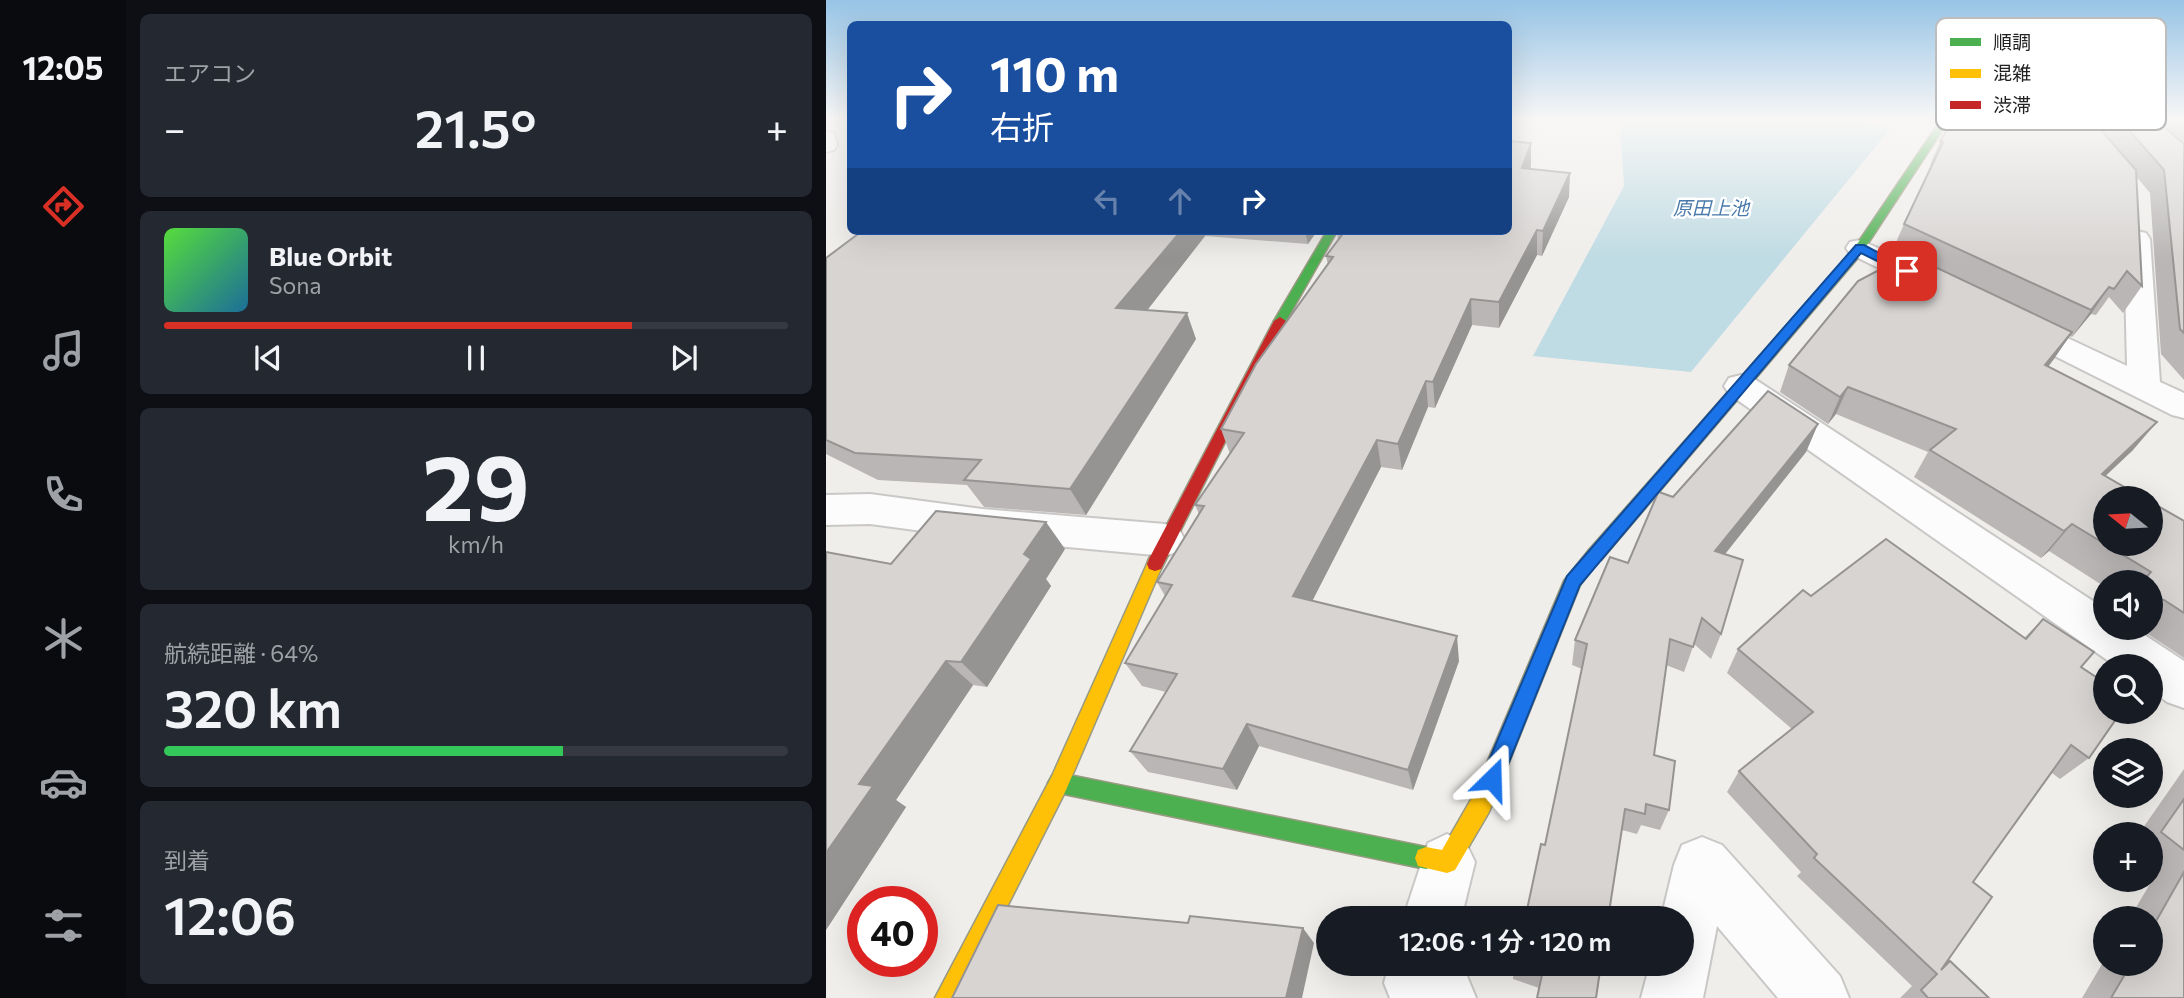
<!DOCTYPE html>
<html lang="ja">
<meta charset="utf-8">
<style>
:root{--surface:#171b24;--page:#242831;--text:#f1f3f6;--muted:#9ea1a6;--line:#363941;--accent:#d93025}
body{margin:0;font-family:Commissioner,"Noto Sans JP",sans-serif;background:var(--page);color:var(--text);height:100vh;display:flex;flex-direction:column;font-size:26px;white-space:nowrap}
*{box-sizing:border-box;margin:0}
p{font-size:23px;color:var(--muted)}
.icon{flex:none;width:38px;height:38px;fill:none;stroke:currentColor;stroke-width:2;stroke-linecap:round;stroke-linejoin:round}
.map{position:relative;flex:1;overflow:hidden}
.sheet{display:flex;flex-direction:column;gap:14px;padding:14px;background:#0d0f14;width:700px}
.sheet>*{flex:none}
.guide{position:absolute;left:21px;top:21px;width:665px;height:214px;border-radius:10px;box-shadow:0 7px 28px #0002;background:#1a4fa0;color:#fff;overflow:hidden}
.needle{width:46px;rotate:288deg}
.controls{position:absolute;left:1267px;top:486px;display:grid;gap:14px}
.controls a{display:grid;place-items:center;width:70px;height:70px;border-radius:50%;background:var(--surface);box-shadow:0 7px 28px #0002;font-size:35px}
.speed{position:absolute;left:21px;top:886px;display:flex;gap:14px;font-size:35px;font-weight:700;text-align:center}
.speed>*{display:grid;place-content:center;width:91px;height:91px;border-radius:50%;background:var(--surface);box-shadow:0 7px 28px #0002;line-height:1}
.speed .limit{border:10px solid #d22;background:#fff;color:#111}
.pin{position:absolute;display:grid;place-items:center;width:60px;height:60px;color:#fff;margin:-30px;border-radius:14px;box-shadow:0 4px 10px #0006}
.me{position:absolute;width:77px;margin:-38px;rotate:22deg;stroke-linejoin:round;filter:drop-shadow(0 0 5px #0008)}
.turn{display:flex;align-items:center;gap:24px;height:147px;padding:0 28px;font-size:32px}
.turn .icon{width:91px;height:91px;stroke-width:2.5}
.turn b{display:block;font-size:49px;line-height:60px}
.lanes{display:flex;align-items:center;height:66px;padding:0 28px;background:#0003;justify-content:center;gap:35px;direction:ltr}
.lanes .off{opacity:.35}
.big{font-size:52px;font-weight:600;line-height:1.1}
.sheet .tile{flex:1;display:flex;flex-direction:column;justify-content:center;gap:10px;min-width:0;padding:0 24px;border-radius:10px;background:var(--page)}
.sheet .dial{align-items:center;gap:0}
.dial b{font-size:91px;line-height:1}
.song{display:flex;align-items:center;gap:21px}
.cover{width:84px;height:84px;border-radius:10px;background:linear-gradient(135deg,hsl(110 70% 55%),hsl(200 70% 35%))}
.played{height:7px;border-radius:4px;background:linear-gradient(90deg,var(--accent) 75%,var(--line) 75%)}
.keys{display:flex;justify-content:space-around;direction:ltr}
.heat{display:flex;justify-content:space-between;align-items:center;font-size:38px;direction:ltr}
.charge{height:10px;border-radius:5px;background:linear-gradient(90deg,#34c759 64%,var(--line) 0)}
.trip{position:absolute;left:490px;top:906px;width:378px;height:70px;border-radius:35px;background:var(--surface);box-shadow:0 7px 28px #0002;font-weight:600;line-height:70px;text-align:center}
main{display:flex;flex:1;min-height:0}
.tabs{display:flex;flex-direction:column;width:126px;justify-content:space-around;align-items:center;background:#090b0e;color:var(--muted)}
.tabs .icon{width:49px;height:49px}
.tabs .current{color:var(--accent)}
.tabs b{font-size:32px;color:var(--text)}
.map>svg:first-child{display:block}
.water{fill:#bfdbe3}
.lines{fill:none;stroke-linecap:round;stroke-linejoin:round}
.street-casing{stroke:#c9c8c7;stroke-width:4}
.fast-casing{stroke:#999a82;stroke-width:3}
.slow-casing{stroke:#999a82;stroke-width:3}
.jam-casing{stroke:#999a82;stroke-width:3}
.street{fill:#fdfcfc;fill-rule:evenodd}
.fast{fill:#4caf50;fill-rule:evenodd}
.slow{fill:#ffc107;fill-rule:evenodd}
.jam{fill:#c62828;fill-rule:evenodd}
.wall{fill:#b9b6b5}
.shaded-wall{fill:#969493}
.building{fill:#d7d4d2;stroke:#969493;stroke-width:2}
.route{fill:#1a73e8;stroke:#114b97;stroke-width:2}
.labels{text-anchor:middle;stroke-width:5;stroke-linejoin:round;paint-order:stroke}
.far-water-label{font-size:19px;font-style:italic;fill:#4a7aab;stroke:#fff}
.key{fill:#fff;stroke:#bdbdbd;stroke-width:2}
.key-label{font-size:19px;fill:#222}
</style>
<main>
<nav class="tabs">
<b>12:05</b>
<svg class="icon current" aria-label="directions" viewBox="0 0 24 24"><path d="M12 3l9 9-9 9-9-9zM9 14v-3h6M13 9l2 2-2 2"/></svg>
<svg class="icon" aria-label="music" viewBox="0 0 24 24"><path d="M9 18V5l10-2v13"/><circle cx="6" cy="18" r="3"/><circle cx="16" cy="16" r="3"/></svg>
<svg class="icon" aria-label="phone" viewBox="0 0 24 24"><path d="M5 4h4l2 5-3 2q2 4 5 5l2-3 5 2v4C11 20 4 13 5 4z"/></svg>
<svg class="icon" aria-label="climate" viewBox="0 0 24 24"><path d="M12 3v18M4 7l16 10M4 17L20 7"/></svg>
<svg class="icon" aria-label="car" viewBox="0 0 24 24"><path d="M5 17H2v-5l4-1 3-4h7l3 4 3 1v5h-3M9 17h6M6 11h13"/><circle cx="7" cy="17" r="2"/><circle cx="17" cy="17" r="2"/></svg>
<svg class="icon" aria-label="filters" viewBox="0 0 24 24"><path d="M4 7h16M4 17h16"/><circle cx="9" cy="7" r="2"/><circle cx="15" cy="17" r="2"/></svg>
</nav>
<section class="sheet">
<div class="tile"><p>エアコン</p>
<div class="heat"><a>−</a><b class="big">21.5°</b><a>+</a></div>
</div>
<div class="tile">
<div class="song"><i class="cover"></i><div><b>Blue Orbit</b><p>Sona</p></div></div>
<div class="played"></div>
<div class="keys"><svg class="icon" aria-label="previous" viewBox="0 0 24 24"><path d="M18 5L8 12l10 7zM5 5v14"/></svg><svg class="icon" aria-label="pause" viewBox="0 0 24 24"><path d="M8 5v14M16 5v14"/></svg><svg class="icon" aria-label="next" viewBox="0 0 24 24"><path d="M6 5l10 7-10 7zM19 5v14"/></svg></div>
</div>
<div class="tile dial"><b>29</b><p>km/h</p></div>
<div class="tile"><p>航続距離 · 64%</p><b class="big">320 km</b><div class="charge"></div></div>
<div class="tile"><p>到着</p><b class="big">12:06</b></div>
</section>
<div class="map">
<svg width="1358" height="998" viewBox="0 0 1358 998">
<rect width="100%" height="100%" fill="#f0eeeb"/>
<path class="water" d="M794,120H1025L1065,128L865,372L707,356L798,186Z"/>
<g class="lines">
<g class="street-casing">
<g id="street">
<path d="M0,131L8,133L11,145L8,150L0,152Z"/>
<path d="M1311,231L1320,233L1324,239L1334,382L1358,393V418L1346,415L1179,331L1175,325L1179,319L1190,316L1201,319L1301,366L1298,239L1302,233Z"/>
<path d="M1034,240L1118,278L1122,284L1118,290L1108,293L1098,290L1024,254L1020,248L1024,242Z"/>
<path d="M915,375L927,378L1279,609V628H1308L1358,661V708L1341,702L1325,690V667H1291L903,394L898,386L903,378Z"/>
<path d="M44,494L156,509L339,524L353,529L359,540L353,551L339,556L156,539L44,524L0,525V495Z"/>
<path d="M621,834L640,843L649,862L635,919H577L602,843Z"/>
<path d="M876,837L896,845L1014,976L1023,998H952L891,926L877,998H815L824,964H856V919H835L848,865L856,845Z"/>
<path d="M563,964H623L622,968L641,976L650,998H564L558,983Z"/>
</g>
</g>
<g class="fast-casing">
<g id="fast">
<path d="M1115,120H1123L1035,254L775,560H763L761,555L763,550L1027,250Z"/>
<path d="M501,231H511L460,321L458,324H450L448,321Z"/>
<path d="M233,773L600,847L608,850L611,858L608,866L600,869L233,793L226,790L222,783L226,776Z"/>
</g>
</g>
<g class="slow-casing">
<g id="slow">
<path d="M769,548L775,550L777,555L754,585L663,812L629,870L621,873L592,866L589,858L592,850L600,847L616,850L647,796L738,581L763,550Z"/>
<path d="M329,557L335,559L337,564L240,790L135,998H109L226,776L321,564L323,559Z"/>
</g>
</g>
<g class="jam-casing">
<path id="jam" d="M454,317L460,321L335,569L329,571L323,569L321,564L323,559L448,321Z"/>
</g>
<use href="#street" class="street"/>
<use href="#fast" class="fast"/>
<use href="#slow" class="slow"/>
<use href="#jam" class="jam"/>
</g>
<g class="wall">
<path d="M1268,120H1358V380L1335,354L1324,193L1310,176L1316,286L1297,313L1283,297L1270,315L1265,314L1246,337L1244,336L1222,367L1307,450L1279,476L1358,521V658L1313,628H1325V583H1279V587L1223,551L1215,558L1088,477L1102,452L1010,414L1002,424L954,392L963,365L1057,268L1068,247L1078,224L1105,166L1104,165L1114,141L1267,121Z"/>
<path d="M705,143L704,169L743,197L716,256L711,255L673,328L646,325L609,408L602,407L576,470L555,467L486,601L633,661L587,790L433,746L411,790L322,772L304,751L340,692L316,686L299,663L339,596L331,582L373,514L369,505L404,454L395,429L502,265L500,256L512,240L511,231H682Z"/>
<path d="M36,231H491L482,244L379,236L321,310L370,339L260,515L158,507L141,485L52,480L0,454V258Z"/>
<path d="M992,424L980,452L899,554L895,634L885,659L868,644L858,672L840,665L828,755L843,810L834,830L815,825L811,834L796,830L719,845L756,669L746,665L749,640L847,497Z"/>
<path d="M239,549L220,579L225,586L161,687L147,685L70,800L80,807L0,930L65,564Z"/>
<path d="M1217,619L1255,667L1263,758L1234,779L1226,773L1147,882L1120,963L1124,961L1163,998H1074L1086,986L971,876L975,872L901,792L913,771L966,729L901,673L912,649L1198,638Z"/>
<path d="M1358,769V998H1256L1279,959V964H1325V919H1303L1330,874L1325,870V835H1312Z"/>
<path d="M688,964H775L713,988L687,979Z"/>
</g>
<g class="shaded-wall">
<path d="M705,143V166L695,192L696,168Z"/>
<path d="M744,173L743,197L716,256L717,231Z"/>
<path d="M711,230V255L673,328V302Z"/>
<path d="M355,231H378L379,236L302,335L290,308Z"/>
<path d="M479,231H491L482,244Z"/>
<path d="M1283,287L1265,314L1246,337L1265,310Z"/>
<path d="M645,299L646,325L609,408L607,382Z"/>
<path d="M361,313L370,339L260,515L244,489Z"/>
<path d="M1246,332L1228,359L1201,393L1219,365Z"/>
<path d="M600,381L602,407L576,470L572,444Z"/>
<path d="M1022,387L1010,414L1002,424L1014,397Z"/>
<path d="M1331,422L1307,450L1253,501L1276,474Z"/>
<path d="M992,424L980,452L880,578L889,551Z"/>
<path d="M551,440L555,467L476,621L467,596Z"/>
<path d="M220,522L239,549L220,579L225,586L161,687L135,662L198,554Z"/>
<path d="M1246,524L1223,551L1215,558L1238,531Z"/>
<path d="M631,636L633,661L587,790L582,770Z"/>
<path d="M120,661L147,685L70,800L80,807L0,930V853L33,784Z"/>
<path d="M421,724L433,746L411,790L397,769Z"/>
<path d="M477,928L488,943L476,998H460Z"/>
</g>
<g class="building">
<path d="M1127,120H1266L1310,170L1316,286L1301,271L1288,289L1283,287L1265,310L1078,224L1117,142L1114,141Z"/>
<path d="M1294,120H1330L1358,144V333L1354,329L1338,170Z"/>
<path d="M682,141L705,143L696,168L744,173L717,231L711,230L673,302L645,299L607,382L600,381L572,444L551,440L467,596L631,636L582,770L421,724L397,769L304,751L351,674L299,663L346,585L331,582L378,506L369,505L418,433L395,429L430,364L507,257L500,256L519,231H682Z"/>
<path d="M36,231H355L290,308L361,313L244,489L138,480L155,460L29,453L0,440V258Z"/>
<path d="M1067,247L1246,332L1219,365L1331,422L1276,474L1319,499H1279V544H1325V502L1358,521V613L1338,600H1325V583H1315L1325,572L1246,524L1238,531L1104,450L1130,429L1022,387L1014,397L963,365L1032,281L1057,268Z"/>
<path d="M942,391L992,424L889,551L917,560L895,634L876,618L867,647L844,639L828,755L849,761L843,810L820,804L819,814L799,809L782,919H699L715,844L719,845L761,644L749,640L784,557L802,563L831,495L833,492L847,497Z"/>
<path d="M110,511L220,522L198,554L205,559L135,662L120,661L33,784L47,786L0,853V552L65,564Z"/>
<path d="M1060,539L1200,639L1217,619L1268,652L1255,667L1279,683V712H1295L1263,758L1245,745L1147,882L1166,897L1115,970L1124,961L1163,998H1102L1095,990L1111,974L988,858L991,854L913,771L987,712L912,649L977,590L985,596Z"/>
<path d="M1358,799V850L1335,832Z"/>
<path d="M1358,872V998H1285L1305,964H1325V930Z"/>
<path d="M172,905L362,923L364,916L477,928L460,998H126Z"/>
<path d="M688,964H775L770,998H711L716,975L688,966Z"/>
</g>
<linearGradient id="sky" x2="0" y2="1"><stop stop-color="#97c4e6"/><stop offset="0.46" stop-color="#f8f7f6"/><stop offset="1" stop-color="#f8f7f6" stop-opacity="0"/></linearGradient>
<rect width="1358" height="259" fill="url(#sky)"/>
<path class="route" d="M1030,245H1038L1087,271L1077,274L1035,253L754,585L673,787L666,790L658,787L655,779L741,576Z"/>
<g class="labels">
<g class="far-water-label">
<text x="885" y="215">原田上池</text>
</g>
</g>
<rect x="1110" y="18" width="230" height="112" rx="10" class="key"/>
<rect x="1124" y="38" width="31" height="8" fill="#4caf50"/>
<rect x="1124" y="69" width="31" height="9" fill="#ffc107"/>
<rect x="1124" y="101" width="31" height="8" fill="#c62828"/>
<g class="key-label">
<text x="1167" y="49">順調</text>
<text x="1167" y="80">混雑</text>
<text x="1167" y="112">渋滞</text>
</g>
</svg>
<div class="controls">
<a><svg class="needle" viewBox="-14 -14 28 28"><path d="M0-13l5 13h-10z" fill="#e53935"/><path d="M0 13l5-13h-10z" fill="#9ea1a6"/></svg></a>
<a><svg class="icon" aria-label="sound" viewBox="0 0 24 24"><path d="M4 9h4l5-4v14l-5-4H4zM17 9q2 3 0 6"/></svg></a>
<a><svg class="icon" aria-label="search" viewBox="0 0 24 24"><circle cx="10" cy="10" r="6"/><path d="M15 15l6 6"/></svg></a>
<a><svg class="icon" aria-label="layers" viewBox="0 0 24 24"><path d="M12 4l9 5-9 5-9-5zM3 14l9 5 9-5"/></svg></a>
<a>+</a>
<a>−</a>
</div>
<div class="speed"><div class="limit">40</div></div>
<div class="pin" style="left:1081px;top:271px;background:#d93025"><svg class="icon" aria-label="arrive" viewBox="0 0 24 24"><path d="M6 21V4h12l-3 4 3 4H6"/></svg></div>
<svg class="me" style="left:666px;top:779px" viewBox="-20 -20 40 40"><path d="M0-17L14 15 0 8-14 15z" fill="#1a73e8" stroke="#fff" stroke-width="4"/></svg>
<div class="trip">12:06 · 1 分 · 120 m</div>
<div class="guide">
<div class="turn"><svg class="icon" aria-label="right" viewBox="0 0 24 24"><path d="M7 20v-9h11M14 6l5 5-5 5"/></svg><div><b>110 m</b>右折</div></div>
<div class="lanes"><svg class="icon off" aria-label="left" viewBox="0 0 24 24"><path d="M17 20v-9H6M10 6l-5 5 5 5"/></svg><svg class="icon off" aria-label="ahead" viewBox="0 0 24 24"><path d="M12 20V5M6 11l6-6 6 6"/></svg><svg class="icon" aria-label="right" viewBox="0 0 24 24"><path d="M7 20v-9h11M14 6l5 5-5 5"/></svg></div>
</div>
</div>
</main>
